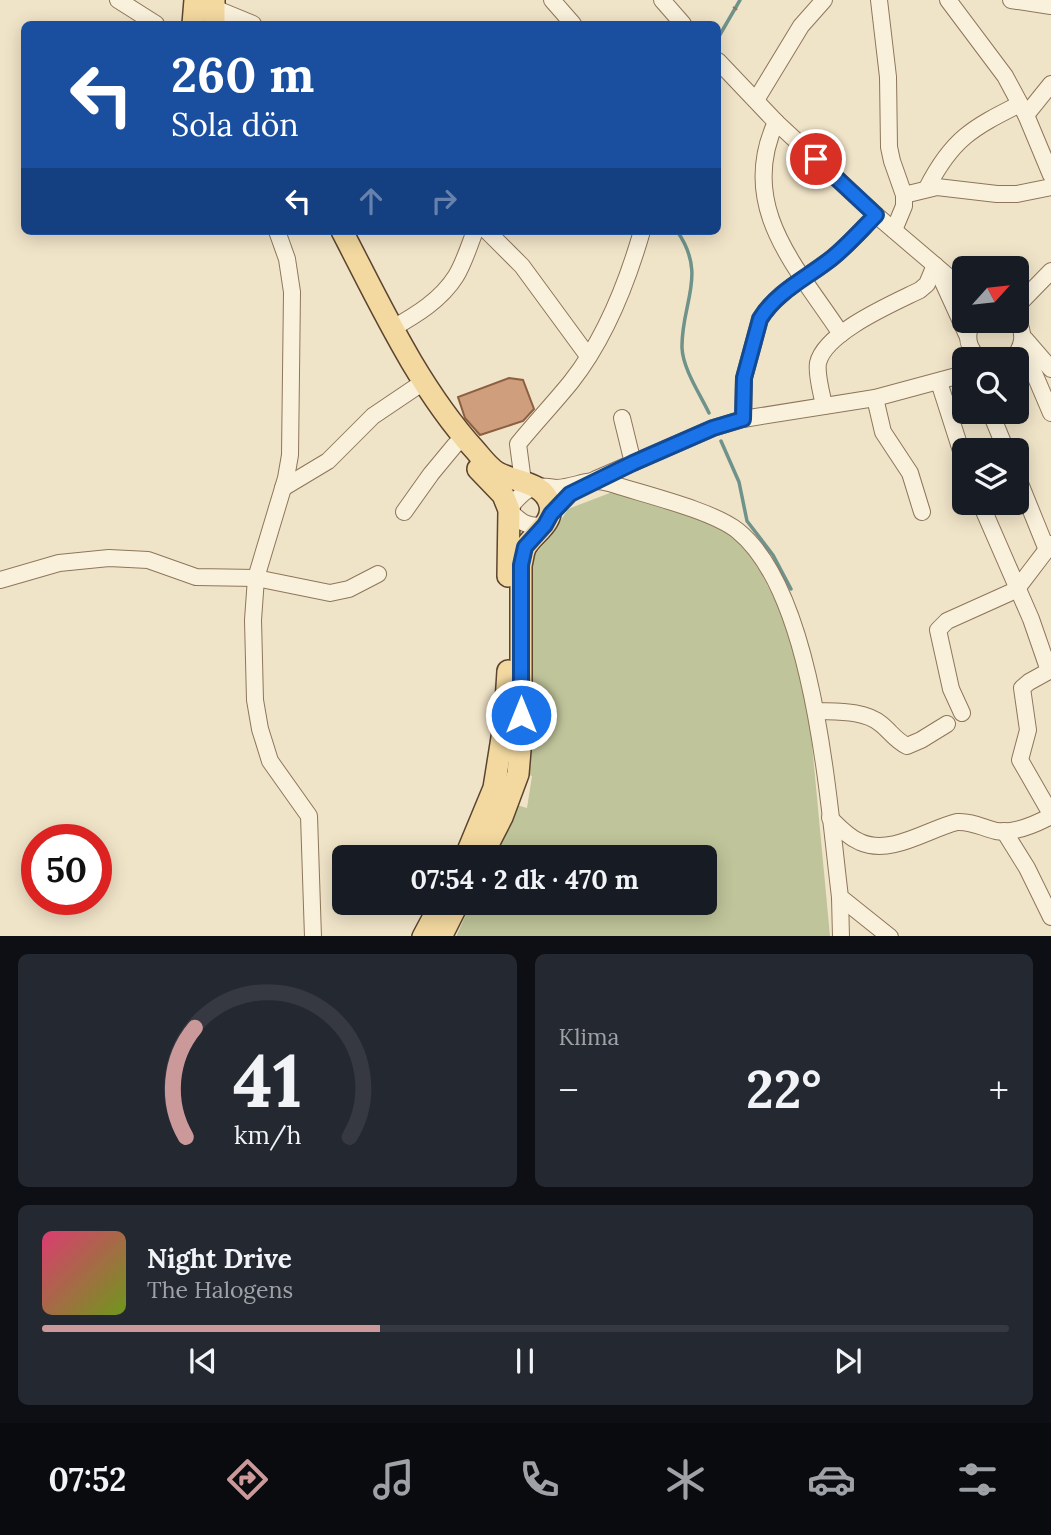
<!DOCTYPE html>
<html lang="tr">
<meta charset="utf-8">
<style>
:root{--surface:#171b24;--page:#242831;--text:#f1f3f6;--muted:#9ea1a6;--line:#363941;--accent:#cc999b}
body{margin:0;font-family:Lora,serif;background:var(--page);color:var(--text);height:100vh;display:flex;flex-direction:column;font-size:26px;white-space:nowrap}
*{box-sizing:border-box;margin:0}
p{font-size:23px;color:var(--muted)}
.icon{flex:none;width:38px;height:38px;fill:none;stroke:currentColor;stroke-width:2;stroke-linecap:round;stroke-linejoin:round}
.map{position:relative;height:936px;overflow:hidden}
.details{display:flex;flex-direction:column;gap:18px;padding:18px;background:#0d0f14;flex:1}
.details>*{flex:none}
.guide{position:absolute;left:21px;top:21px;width:700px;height:214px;border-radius:10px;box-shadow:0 4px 18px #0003;background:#1a4fa0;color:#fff;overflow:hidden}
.needle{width:46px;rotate:63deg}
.controls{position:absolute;left:952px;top:256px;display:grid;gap:14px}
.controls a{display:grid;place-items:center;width:77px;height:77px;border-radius:10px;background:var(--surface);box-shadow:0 4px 18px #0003;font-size:35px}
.speed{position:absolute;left:21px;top:824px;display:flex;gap:14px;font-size:35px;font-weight:700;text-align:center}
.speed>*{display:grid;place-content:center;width:91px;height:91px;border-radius:50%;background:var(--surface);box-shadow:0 4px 18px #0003;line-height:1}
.speed .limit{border:10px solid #d22;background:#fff;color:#111}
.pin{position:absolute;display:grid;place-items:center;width:60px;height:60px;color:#fff;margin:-30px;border:4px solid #fff;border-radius:50%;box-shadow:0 2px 7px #0007}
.me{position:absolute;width:77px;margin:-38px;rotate:0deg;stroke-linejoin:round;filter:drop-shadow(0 0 5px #0008)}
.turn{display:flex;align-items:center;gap:24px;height:147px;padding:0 35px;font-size:32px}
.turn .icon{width:91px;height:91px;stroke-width:2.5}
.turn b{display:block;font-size:49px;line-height:60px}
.lanes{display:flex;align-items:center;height:66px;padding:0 35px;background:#0003;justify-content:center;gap:35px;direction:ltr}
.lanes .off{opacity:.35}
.big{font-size:52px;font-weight:800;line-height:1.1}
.details .widget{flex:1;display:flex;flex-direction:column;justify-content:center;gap:10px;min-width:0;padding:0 24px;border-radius:10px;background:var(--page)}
.details .dial{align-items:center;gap:0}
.dial svg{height:182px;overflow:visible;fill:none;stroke:var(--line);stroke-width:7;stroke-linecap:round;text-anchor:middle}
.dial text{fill:var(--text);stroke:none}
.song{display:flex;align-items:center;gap:21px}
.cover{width:84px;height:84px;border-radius:10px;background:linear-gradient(135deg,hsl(340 70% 55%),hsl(80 70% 35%))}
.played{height:7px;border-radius:4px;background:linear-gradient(90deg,var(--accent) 35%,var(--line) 35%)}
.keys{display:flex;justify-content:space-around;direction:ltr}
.heat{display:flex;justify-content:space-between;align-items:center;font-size:38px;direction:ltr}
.details .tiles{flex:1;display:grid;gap:18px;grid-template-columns:1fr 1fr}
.widget:last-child{grid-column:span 2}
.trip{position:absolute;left:332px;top:845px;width:385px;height:70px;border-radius:10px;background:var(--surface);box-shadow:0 4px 18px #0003;font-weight:800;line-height:70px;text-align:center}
.menu{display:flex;height:112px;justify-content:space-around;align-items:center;background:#090b0e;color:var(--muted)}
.menu .icon{width:49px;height:49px}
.menu .active{color:var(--accent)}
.menu b{font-size:32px;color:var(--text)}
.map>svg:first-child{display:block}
.cemetery{fill:#bfc49a}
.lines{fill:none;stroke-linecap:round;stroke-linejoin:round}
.stream{stroke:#6f938a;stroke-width:3.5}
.building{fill:#cf9f7d;stroke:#8d5f41;stroke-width:2}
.minor-casing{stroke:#8d765c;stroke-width:18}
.major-casing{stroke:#5b4430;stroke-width:24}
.path{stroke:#8d765c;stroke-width:2;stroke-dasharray:5 3.5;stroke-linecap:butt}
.minor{stroke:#faf1dc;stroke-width:16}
.major{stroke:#f3d9a0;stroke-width:21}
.route-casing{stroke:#114b97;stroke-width:18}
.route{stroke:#1a73e8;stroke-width:12}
</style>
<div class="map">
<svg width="1051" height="937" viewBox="0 0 1051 937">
<rect width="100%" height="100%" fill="#f0e4c8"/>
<path class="cemetery" d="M615,491L705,518L740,539L754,559L782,614L802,677L810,723L830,936L456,937L471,903H705V858L491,857L513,804L527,808L532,776L516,771L531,559L551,536L568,509Z"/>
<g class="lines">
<g class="stream">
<path d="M718,38L740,0"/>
<path d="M677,231C708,275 681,303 682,348C683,369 700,394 709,413"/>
<path d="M721,441L739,482L747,521L773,555L791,589"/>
</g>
</g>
<path class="building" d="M509,378L523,380L534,409L523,421L480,435L465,418L458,397Z"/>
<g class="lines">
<g class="minor-casing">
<g id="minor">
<path d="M118,0L156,24"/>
<path d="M552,0L573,24"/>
<path d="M662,0L683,24"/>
<path d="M879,0L888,77L889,147L892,161L904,195V206L894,230"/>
<path d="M948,0L1005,76L1026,115L1051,175"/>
<path d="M1011,0L1051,6"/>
<path d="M214,8L253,24"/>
<path d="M718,61L776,122L876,215L964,290"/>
<path d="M756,100L801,26L824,0"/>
<path d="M1026,115L1051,84"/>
<path d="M776,122C737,207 797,267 841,334"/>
<path d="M927,188C952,139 972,128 1020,104"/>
<path d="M904,195L937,187L997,194H1017L1051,187"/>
<path d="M277,231L287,259L292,292L290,455L286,478L256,578L253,620L255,700L260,729L270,761L309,816L313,937"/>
<path d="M487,231L522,266L588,356"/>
<path d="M937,269L968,337"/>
<path d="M1017,306L1051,271"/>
<path d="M973,320C965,335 967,348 980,359"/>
<path d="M393,328C416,315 441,300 456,276C464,263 469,246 475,231"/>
<path d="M1025,339L1051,369"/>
<path d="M1022,345L1051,413"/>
<path d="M1012,359C1024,347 1025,334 1017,319"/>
<path d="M939,382L964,460"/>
<path d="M875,398L883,432L910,473L922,512"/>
<path d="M824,406C822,394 816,375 818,363C825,332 894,303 920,290L927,284L935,265"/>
<path d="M990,411L1006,450"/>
<path d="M622,418L633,463"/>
<path d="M743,419L744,378L760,319C777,291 807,278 832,258C848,245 861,230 876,215"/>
<path d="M1017,476L1047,550"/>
<path d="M283,488L328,461L373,416L416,387"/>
<path d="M524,489L518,444C535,423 554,403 571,382C605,339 627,283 642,231"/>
<path d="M980,502L1031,619L1049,671L1051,670"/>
<path d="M404,512L431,474L455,445"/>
<path d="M551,514L570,494L596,479L713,428L743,419L875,398L964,374"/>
<path d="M545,525C528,528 520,522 509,510C514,501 525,489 536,487C543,485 551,488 557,488C577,487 588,477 609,483C642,494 712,510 738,531C815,594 828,801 840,897L890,937"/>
<path d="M0,580L59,563L109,558L148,560L196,577L256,578L330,593L349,589L378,574"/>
<path d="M1049,671L1029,682L1022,688L1028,730L1020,760L1051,814"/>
<path d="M816,711C837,712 864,710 881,724C891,732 895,740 907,746L921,740L947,724"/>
<path d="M962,713L951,689L938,630L947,621L1016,590L1051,544"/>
<path d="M830,818C839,827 848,837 860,842C891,856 928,829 957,822C972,821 983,828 996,831C1014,834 1036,824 1051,816"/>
<path d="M1004,831L1027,868L1051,917"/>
<path d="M840,897L841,937"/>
</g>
</g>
<g class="major-casing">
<g id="major">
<path d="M193,24L195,0"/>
<path d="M214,24V0"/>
<path d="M342,231C381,306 418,387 475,450C482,458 489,468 498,473C515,482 545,482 550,505C554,522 535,533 527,545C523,550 523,558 521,565V738L518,774L502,817L481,858"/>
<path d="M478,469L503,495L509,510L508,576"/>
<path d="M465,858L494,788L505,719L508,671"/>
<path d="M423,937L441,903"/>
<path d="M441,937L458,903"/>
</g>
</g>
<path class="path" d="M733,7L739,11"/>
<use href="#minor" class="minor"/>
<use href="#major" class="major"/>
</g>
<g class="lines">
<g class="route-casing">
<path id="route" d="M521,715V565L525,547L545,525L551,514L570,494L633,463L713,428L743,419L744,378L760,319C777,291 807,278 832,258C848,245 861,230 876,215L816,159"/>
</g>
<use href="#route" class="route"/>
</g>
</svg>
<div class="controls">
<a><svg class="needle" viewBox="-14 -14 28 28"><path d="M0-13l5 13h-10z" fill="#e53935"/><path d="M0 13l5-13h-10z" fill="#9ea1a6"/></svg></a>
<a><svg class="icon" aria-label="search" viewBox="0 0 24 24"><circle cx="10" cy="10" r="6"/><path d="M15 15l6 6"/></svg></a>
<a><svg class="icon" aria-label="layers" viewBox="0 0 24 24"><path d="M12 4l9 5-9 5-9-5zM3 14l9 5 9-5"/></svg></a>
</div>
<div class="speed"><div class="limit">50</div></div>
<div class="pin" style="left:816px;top:159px;background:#d93025"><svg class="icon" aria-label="arrive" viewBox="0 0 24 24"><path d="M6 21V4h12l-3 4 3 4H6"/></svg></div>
<svg class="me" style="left:521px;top:715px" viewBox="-20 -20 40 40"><circle r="17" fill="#1a73e8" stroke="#fff" stroke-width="3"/><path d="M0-11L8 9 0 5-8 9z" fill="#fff"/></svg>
<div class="trip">07:54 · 2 dk · 470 m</div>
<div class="guide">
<div class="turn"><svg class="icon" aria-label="left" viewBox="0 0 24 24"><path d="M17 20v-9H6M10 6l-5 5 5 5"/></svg><div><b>260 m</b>Sola dön</div></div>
<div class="lanes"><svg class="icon" aria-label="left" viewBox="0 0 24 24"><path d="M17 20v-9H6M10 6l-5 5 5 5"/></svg><svg class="icon off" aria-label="ahead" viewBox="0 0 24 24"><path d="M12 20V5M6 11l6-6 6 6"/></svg><svg class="icon off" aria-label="right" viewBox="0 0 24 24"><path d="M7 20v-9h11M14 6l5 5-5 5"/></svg></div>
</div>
</div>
<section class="details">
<div class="tiles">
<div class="widget dial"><svg viewBox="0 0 100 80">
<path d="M14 69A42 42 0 1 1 86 69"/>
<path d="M14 69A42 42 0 0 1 18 21" stroke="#cc999b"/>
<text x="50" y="56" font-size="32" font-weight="700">41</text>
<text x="50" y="72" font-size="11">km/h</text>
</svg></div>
<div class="widget"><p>Klima</p>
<div class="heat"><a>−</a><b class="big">22°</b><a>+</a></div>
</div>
<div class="widget">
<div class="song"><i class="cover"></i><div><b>Night Drive</b><p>The Halogens</p></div></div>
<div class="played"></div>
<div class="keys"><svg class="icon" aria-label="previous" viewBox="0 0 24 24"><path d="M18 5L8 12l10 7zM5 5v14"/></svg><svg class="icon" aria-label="pause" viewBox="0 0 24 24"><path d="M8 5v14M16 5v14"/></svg><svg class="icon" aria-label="next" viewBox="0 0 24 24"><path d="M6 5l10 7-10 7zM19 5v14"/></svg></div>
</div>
</div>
</section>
<nav class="menu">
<b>07:52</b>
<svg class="icon active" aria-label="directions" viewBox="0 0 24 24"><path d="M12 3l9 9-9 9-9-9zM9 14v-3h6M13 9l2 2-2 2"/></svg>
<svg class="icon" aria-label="music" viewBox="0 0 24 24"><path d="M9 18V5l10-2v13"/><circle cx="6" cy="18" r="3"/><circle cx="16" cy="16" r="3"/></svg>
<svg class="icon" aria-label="phone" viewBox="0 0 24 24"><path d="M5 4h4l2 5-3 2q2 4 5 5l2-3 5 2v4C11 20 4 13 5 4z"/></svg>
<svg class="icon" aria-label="climate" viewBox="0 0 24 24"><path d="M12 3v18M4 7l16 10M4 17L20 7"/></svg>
<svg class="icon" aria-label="car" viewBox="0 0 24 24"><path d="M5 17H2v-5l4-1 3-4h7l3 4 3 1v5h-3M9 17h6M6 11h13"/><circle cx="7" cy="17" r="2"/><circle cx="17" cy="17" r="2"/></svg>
<svg class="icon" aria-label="filters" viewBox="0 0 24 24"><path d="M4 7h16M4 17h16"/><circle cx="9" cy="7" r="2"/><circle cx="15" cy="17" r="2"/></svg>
</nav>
